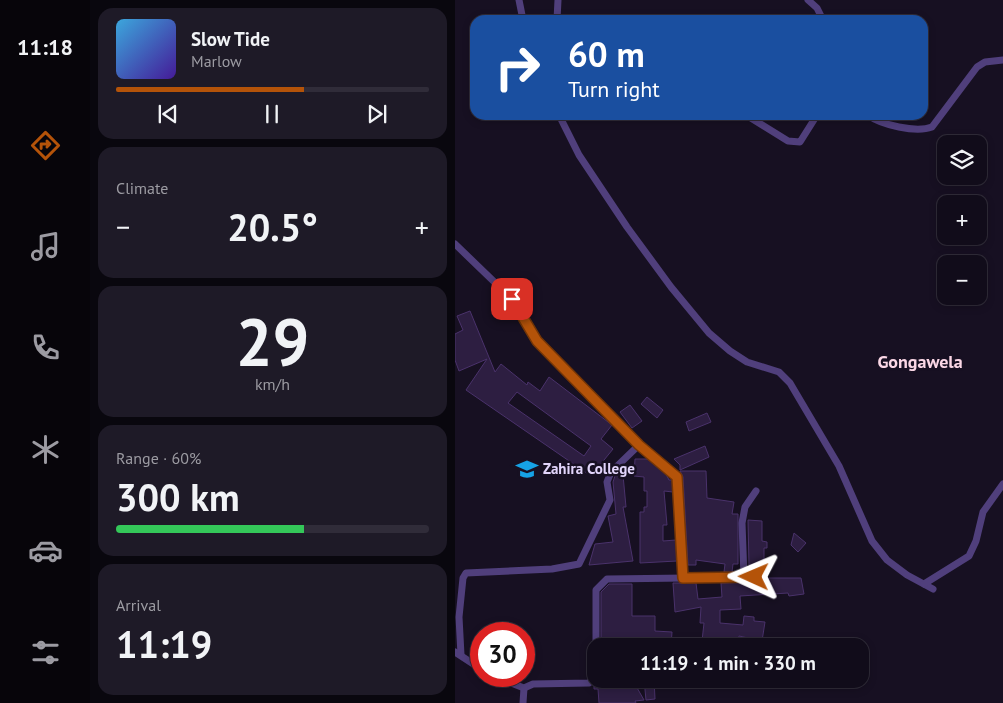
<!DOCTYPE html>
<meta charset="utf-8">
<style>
:root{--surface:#110c1a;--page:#1e1a27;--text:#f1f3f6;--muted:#9c9ba2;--line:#302c39;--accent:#b45309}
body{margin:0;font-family:"PT Sans",sans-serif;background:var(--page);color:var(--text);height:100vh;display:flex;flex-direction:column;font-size:19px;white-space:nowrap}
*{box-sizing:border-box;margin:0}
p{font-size:16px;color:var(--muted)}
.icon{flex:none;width:28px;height:28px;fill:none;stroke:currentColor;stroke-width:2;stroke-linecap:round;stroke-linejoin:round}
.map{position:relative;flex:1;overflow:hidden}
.panel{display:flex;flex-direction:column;gap:8px;padding:8px;background:#09070e;width:365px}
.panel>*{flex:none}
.banner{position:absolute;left:15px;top:15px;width:458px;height:105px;border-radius:15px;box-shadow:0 2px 8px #0003,0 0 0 1px var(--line);background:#1a4fa0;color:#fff;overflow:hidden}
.controls{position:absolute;left:482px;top:135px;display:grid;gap:10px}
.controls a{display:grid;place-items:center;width:50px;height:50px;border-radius:10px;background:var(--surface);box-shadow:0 2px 8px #0003,0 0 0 1px var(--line);font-size:25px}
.speed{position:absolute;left:15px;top:622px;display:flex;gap:10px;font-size:25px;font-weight:700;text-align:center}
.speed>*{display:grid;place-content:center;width:65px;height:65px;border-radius:50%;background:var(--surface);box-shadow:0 2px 8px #0003,0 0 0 1px var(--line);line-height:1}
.speed .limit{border:8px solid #d22;background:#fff;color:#111}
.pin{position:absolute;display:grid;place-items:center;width:42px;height:42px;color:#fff;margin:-21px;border-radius:10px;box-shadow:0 2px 8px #0006}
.me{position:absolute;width:55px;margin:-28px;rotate:271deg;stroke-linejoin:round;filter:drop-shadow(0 0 4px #0008)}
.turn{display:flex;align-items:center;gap:18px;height:105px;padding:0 15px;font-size:22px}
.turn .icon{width:65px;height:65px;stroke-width:2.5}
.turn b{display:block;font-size:35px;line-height:42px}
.big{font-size:38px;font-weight:600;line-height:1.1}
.panel .widget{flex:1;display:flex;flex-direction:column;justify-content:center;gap:8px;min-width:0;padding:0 18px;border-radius:15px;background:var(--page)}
.panel .dial{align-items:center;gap:0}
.dial b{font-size:65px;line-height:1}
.song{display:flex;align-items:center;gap:15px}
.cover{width:60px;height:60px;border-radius:8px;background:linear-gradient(135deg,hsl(200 70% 55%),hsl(260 70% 35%))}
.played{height:5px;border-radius:2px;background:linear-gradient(90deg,var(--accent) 60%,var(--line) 60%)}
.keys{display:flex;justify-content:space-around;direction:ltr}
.heat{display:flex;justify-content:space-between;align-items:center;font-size:28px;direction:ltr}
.charge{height:8px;border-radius:4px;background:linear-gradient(90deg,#34c759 60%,var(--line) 0)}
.trip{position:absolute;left:132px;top:638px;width:282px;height:50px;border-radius:15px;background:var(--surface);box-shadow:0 2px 8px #0003,0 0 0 1px var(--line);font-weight:600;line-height:50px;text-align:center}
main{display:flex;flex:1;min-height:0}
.menu{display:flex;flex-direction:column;width:90px;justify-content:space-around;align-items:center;background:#07050a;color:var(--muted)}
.menu .icon{width:35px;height:35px}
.menu .current{color:var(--accent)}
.menu b{font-size:22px;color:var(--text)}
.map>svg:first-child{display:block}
.building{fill:#2d1e41;stroke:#4a326b;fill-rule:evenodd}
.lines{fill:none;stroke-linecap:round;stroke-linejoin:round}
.minor{stroke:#503f7c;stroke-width:7}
.route-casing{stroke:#753606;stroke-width:12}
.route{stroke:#b45309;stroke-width:9}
.labels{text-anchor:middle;stroke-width:5;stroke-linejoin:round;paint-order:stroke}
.poi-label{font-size:15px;font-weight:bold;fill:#e2d5fb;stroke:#171022;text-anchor:start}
.quarter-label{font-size:18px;font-weight:bold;fill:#fbd7e6;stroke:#171022}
</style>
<main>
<nav class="menu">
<b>11:18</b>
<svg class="icon current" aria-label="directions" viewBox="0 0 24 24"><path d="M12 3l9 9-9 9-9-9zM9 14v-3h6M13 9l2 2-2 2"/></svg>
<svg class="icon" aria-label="music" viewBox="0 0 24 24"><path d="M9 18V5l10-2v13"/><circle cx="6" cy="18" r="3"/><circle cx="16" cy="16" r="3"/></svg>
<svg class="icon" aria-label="phone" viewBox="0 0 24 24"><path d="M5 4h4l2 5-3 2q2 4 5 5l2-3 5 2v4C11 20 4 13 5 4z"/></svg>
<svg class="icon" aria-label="climate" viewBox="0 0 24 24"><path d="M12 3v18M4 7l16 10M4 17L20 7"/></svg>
<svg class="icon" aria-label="car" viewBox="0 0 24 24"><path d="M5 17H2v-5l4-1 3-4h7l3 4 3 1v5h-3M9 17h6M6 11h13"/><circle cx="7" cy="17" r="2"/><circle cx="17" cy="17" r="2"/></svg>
<svg class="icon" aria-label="filters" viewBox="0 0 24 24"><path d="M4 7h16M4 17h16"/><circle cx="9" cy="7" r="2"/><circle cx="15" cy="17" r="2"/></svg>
</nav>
<section class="panel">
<div class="widget">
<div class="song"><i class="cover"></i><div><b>Slow Tide</b><p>Marlow</p></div></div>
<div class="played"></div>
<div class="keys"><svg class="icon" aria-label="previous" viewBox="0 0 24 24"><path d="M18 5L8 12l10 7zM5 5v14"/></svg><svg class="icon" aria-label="pause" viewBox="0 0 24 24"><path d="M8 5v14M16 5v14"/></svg><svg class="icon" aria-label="next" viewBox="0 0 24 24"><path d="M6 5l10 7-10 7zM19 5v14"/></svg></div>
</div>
<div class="widget"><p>Climate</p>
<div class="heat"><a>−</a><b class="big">20.5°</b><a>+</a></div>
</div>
<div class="widget dial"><b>29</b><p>km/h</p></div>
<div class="widget"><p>Range · 60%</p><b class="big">300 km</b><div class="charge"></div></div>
<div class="widget"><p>Arrival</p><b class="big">11:19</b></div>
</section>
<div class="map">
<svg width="548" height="703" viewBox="0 0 548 703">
<rect width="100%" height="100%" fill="#171022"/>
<g class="building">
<path d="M15,311L40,372L46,364L72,385L73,382L85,391L94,377L157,425L146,439L158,449L136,476L11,390L32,359L4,371L0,360V334L8,330L2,316ZM62,392L136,446L129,456L53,403Z"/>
<path d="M192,397L208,410L202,418L186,404Z"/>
<path d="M175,405L187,421L177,428L165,412Z"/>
<path d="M252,413L256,422L234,431L231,422Z"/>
<path d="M250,446L254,457L225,470V465L219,459Z"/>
<path d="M180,459H193L211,474L214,480H218V492L209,491L212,525H208V541L221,540L222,561L185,563V512H189V507H192V491H189V477L179,476Z"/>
<path d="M225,471H251L252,498L279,502L277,514H283V564H278L277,572H269L270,564L241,560V565H233L228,477Z"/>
<path d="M168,475L171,507H168L178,561L134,565L140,544L158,542L153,516L161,514L158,482L160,476Z"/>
<path d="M293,520L307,521V541L312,542V548H309V566L294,565Z"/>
<path d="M339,533L351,543L343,552L336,545Z"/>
<path d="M314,578H346L349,594L334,596L333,593L285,596L286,609L265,610V623L288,625L289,616L299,617V621L310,622L307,641L284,636L283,645L247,641L249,623H245L246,607L220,612L218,583H241L243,599L267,597L266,583L309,582Z"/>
<path d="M154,584H177V616H200V631L217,632L216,646H202V638L169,640V646H146V592Z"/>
<path d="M144,679H177L189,700L180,701L181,703H144L143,689H139V685Z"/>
<path d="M189,679H199L200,699L191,700Z"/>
</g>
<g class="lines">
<g class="minor">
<path d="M64,0L68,20"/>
<path d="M353,0L362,8L368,20"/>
<path d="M102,20L103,0"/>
<path d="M104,115L124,155L172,227L216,287L254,333L275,351L292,362L324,372L335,383L384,466L417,541L432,560L452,575L478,589"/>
<path d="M291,115L333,141L345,142L362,115"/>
<path d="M413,115C426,125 461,133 477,127L522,67L530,62L548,60"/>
<path d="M0,244L57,299L82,341L184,445L223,477L228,578"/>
<path d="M289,577L287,523L290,507L301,491"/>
<path d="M469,584L514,556L521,541L528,512L548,484"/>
<path d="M0,652L26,669"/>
<path d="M6,655L4,617L8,578L11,573L97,569L124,564L155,500L152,482L156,472L184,445"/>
<path d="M141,661V590L152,579L309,577"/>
<path d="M38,676L69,688L78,684L134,683L141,674"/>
<path d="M68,703L69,688"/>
</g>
</g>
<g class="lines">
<g class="route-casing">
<path id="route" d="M57,299L82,341L184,445L222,477L228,578L299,577"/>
</g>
<use href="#route" class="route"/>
</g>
<defs>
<g id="school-bare" transform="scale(1.725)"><path d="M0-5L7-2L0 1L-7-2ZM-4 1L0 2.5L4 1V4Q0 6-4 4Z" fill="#16a2e6" stroke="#171022" stroke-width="2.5" paint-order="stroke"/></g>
</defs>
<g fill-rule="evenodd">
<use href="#school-bare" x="72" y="469"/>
</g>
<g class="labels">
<g class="poi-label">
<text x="88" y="474">Zahira College</text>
</g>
<g class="quarter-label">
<text x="465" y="368">Gongawela</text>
</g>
</g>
</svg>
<div class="controls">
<a><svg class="icon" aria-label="layers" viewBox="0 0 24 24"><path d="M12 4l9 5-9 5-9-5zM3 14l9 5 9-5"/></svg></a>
<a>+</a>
<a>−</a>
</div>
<div class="speed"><div class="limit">30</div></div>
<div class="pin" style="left:57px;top:299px;background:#d93025"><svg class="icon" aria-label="arrive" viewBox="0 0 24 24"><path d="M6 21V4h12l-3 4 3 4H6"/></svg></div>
<svg class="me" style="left:299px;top:577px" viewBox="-20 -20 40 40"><path d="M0-17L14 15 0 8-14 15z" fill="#b45309" stroke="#fff" stroke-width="4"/></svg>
<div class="trip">11:19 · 1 min · 330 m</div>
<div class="banner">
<div class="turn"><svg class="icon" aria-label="right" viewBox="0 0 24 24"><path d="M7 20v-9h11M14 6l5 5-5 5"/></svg><div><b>60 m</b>Turn right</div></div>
</div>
</div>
</main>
